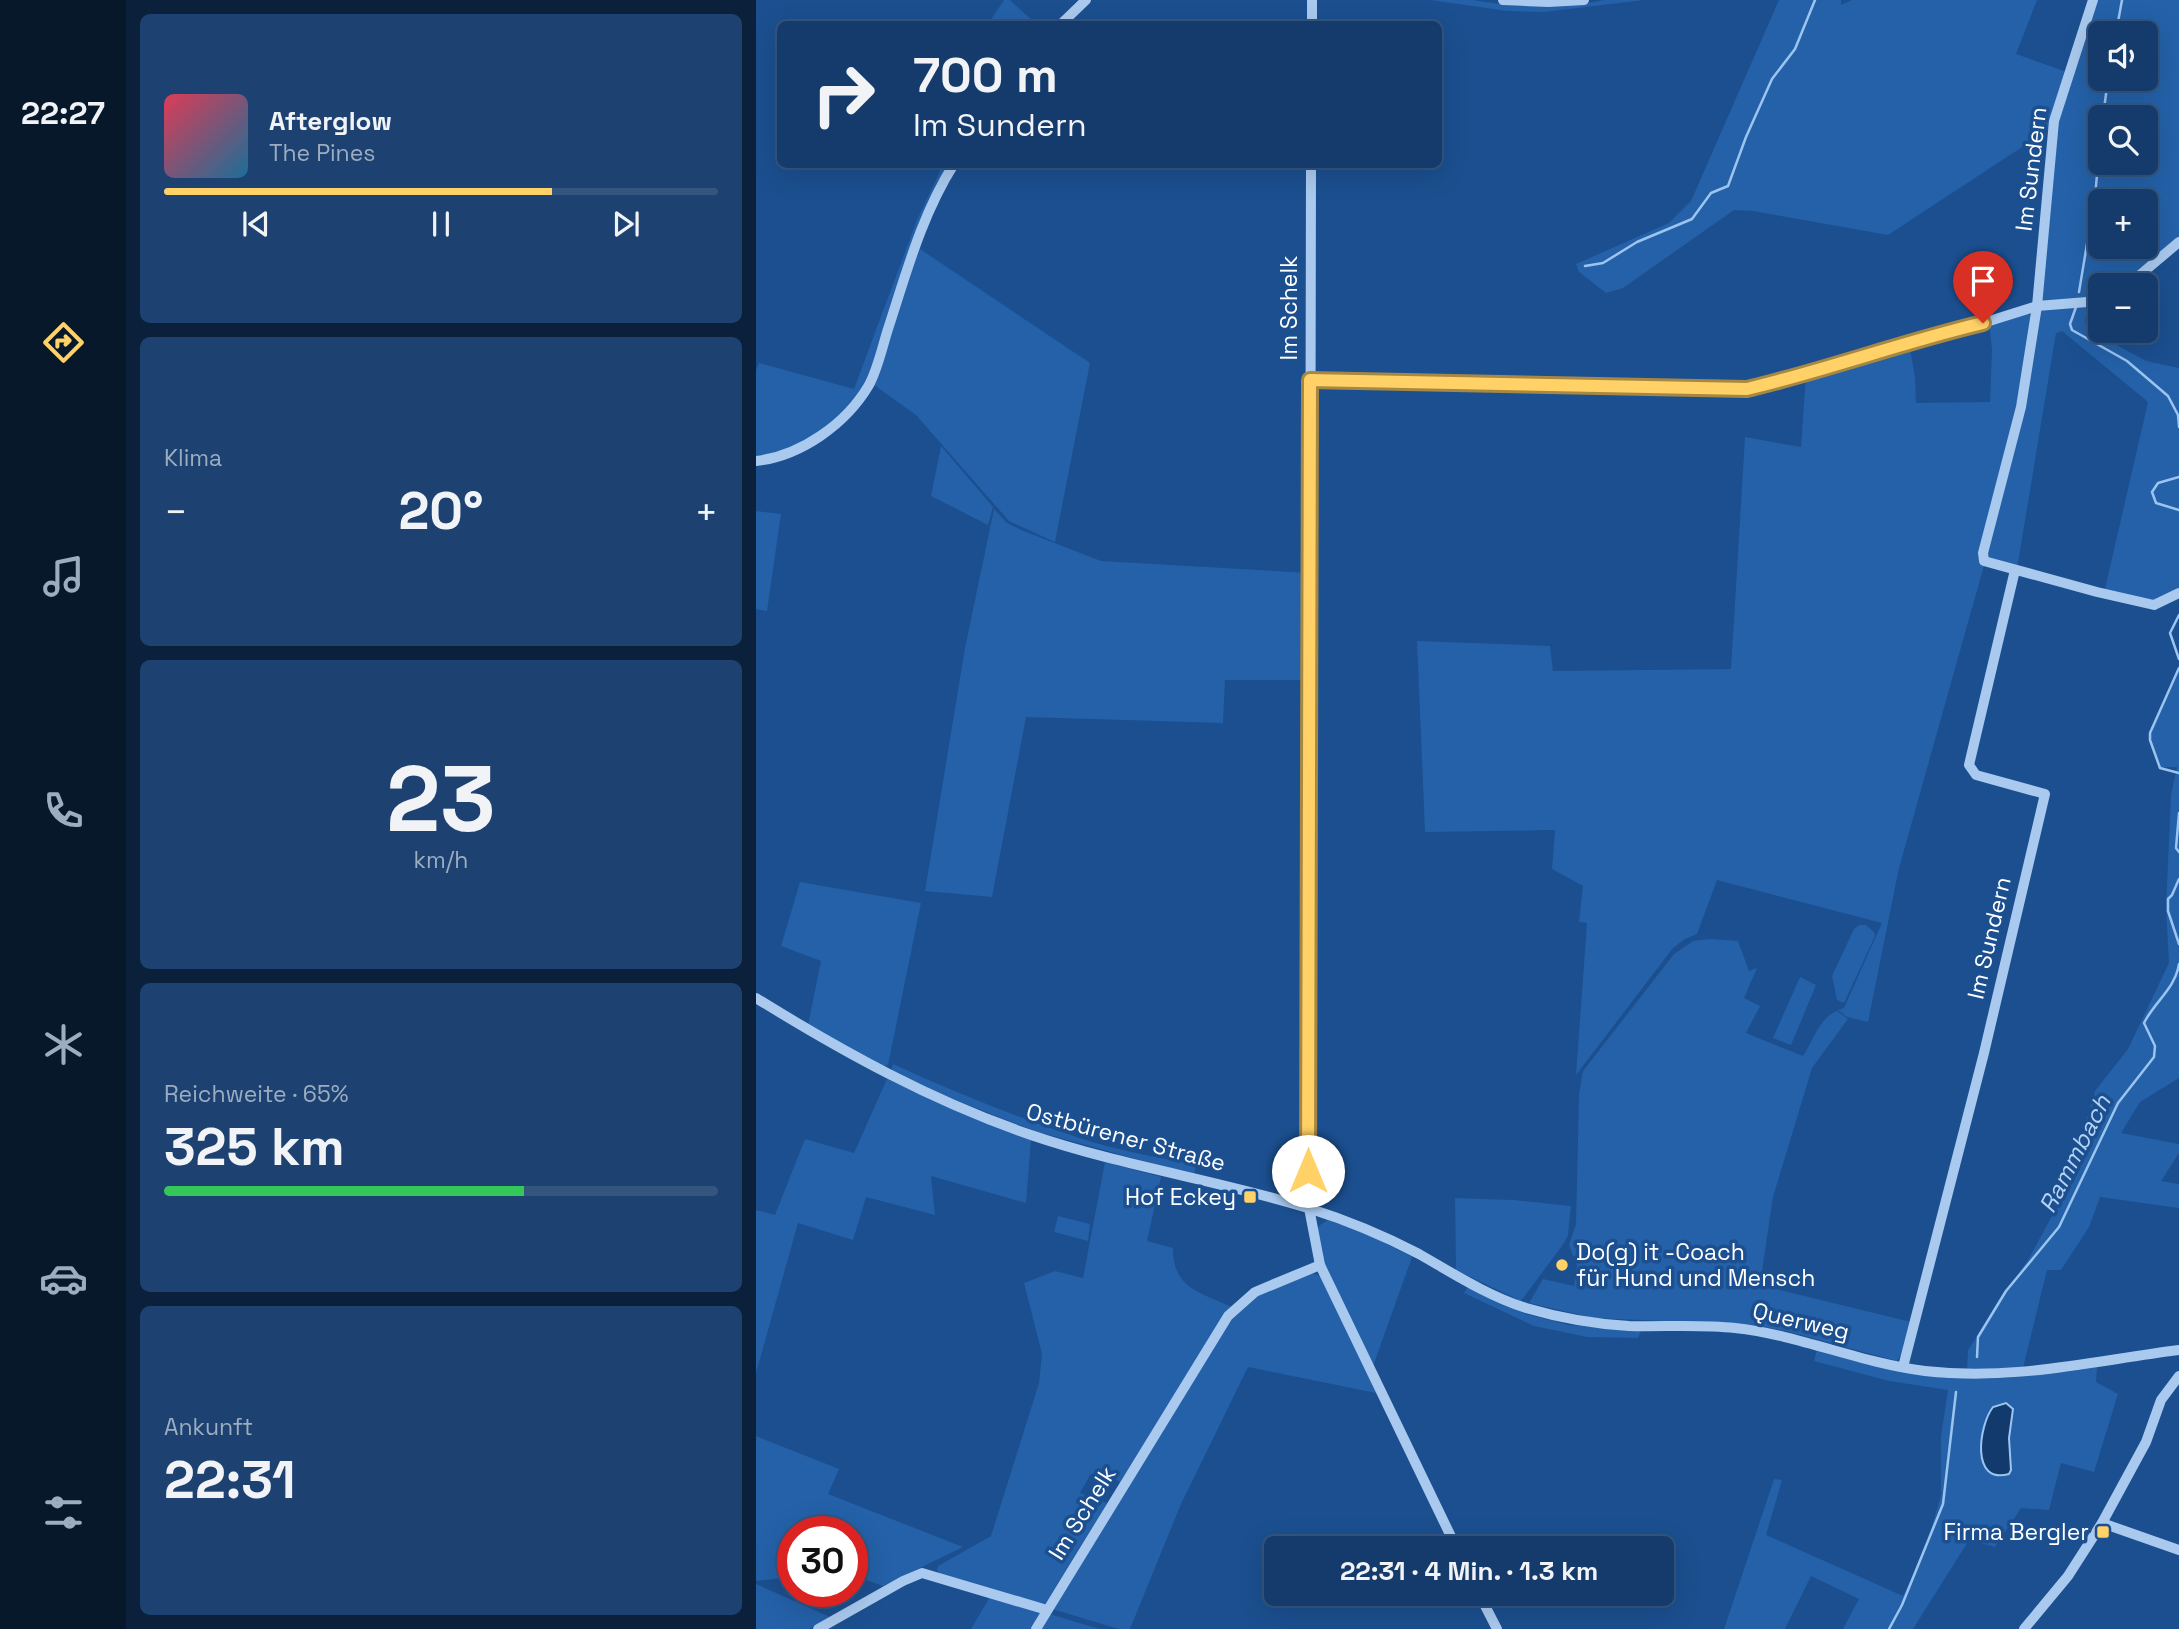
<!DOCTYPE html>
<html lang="de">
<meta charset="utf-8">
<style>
:root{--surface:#143b6b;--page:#1d4271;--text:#f1f3f6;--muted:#9dadc1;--line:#33557e;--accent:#ffd166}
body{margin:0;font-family:"Space Grotesk",sans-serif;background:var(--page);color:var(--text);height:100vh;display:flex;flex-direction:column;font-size:26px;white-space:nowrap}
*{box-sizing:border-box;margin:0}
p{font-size:23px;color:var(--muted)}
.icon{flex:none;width:38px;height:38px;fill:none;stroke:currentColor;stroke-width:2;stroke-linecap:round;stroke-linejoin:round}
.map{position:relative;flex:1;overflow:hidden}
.panel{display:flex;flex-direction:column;gap:14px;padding:14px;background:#0b203b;width:630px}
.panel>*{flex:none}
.hud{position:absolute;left:21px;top:21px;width:665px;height:147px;border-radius:10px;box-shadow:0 7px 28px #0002,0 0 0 2px var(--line);background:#143b6b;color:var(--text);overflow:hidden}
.fabs{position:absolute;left:1332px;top:21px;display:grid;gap:14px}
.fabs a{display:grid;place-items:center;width:70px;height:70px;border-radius:10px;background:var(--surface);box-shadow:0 7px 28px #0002,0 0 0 2px var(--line);font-size:35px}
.speed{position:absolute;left:21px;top:1516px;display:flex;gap:14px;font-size:35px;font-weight:700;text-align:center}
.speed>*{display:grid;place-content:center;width:91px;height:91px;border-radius:50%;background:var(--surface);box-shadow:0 7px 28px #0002,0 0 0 2px var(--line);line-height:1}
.speed .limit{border:10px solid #d22;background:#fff;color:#111}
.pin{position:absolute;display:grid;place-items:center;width:60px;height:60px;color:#fff;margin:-72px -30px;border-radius:50% 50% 50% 0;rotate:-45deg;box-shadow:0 0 7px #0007}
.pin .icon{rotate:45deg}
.me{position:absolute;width:77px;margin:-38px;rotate:0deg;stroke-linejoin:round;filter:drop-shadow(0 0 5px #0008)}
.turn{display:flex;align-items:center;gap:24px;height:147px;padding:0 21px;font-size:32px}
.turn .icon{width:91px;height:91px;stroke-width:2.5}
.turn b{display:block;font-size:49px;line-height:60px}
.big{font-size:52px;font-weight:600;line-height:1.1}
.panel .widget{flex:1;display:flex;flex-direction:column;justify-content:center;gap:10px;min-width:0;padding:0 24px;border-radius:10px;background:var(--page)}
.panel .dial{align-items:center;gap:0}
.dial b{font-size:91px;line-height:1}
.song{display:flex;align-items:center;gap:21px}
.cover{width:84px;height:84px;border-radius:10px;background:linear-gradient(135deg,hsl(350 70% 55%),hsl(200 70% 35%))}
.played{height:7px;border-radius:4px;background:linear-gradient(90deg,var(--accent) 70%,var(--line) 70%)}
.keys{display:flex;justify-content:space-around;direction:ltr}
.heat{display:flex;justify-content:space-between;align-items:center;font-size:38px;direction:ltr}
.charge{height:10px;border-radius:5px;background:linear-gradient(90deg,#34c759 65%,var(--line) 0)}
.trip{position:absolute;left:508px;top:1536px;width:410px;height:70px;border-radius:10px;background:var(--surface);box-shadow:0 7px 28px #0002,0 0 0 2px var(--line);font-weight:600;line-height:70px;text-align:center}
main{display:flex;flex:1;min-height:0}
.tabs{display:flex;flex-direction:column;width:126px;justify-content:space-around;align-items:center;background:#08182b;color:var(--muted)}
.tabs .icon{width:49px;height:49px}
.tabs .on{color:var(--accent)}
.tabs b{font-size:32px;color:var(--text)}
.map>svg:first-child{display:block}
.green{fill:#2461a8;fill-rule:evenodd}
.water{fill:#123a6d;stroke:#9cc4f0;stroke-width:2}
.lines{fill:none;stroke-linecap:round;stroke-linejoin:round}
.stream{stroke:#9cc4f0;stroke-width:2.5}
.minor{stroke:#a9c9ee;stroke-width:10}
.route-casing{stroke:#a68842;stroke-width:18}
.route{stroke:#ffd166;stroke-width:12}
.poi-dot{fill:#ffd166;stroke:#1b4f8f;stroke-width:2.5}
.labels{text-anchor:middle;stroke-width:7;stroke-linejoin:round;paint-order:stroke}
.street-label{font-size:23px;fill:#fff;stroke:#1b4f8f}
.poi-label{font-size:23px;fill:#fff;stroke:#1b4f8f;text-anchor:end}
.water-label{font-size:24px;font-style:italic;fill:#b5d3f5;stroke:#1b4f8f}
</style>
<main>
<nav class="tabs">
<b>22:27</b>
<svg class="icon on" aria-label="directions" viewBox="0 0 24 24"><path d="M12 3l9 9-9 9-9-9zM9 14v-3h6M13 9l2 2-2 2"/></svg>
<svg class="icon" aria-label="music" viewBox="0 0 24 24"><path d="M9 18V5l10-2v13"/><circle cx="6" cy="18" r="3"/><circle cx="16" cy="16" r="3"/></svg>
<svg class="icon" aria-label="phone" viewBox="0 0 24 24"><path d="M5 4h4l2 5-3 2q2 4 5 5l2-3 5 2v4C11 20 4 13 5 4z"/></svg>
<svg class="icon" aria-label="climate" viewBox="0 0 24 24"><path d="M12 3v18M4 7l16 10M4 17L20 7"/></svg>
<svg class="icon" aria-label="car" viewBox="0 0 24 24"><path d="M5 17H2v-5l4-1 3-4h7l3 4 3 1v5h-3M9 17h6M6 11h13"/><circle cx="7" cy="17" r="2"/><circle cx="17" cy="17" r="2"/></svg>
<svg class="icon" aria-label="filters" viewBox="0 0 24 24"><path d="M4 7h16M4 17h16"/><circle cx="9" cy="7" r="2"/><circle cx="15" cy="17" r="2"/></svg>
</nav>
<section class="panel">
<div class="widget">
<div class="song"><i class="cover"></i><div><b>Afterglow</b><p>The Pines</p></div></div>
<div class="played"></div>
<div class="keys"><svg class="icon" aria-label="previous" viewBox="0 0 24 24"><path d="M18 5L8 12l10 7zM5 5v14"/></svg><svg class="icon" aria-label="pause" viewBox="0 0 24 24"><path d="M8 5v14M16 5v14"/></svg><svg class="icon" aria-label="next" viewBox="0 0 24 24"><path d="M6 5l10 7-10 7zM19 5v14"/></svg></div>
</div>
<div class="widget"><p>Klima</p>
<div class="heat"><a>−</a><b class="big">20°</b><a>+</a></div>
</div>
<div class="widget dial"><b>23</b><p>km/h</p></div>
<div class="widget"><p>Reichweite · 65%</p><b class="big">325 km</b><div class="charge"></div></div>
<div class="widget"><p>Ankunft</p><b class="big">22:31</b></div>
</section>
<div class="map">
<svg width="1423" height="1629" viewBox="0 0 1423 1629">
<rect width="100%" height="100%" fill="#1b4f8f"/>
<g class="green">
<path d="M248,0H254L280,24H232Z"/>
<path d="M674,0H716L759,6L827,4L848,0H888L788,12L751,11Z"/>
<path d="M1023,0H1085V5L1096,0H1281L1260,54L1311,72L1295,128L1132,235L997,211L978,210L867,288L850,293L823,272L820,264L913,223L935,201Z"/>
<path d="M1340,0H1423V240L1370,285H1344V299L1282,304L1301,119ZM1344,33H1390V79H1344ZM1344,117H1390V163H1344ZM1344,201H1390V247H1344Z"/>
<path d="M187,165H193L108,385C89,410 64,438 32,449C22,452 11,454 0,457V370L3,363L98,389L161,220Z"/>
<path d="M164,249L334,363L299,542L253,521L160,415L118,385L134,331Z"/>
<path d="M1344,302V307L1331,310L1329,322L1346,337L1390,361L1423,368V591L1399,603L1348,593L1392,402L1306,331L1300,333L1261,569L1229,560L1282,307Z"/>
<path d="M1269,312L1276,316L1277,324L1229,562L1143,868L1112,1022L1091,1017L1082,1010L1088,1008L1126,923L961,880L941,934L929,939L917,948L820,1075L831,923L823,922L827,886L796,869L799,830L669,832L661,641L794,646L797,671L975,669L989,437L1045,447L1050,376L1153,343L1159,377L1160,403L1234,402L1236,349L1233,322Z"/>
<path d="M185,446L237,507L232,525L175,496Z"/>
<path d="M238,509L251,523L265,530L345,561L553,573L552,680H469L467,723L270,717L236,897L169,891L209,648Z"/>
<path d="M0,511L25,514L11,611L0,609Z"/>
<path d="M1423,671V1078L1384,1102L1365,1133L1423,1144V1153L1405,1181L1423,1184V1208L1344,1197L1333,1227L1305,1270H1291L1267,1368L1211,1370L1212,1350L1272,1260L1309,1192L1339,1091L1372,1049L1413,963L1410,908L1415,795L1421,767H1404L1395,739V733Z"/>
<path d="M44,882L165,903L132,1065L126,1067L52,1025L65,961L25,946Z"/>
<path d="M1103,925H1110L1118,932L1119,936L1088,1003L1081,1000L1076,976L1098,929Z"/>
<path d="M953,939L982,941L993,971L1001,968L988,998L1004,1006L990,1033L1047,1056C1057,1041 1063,1018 1081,1011L1092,1019L1056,1068L1017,1197L1004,1285L1155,1322L1147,1352L1141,1361L1030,1331L997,1325L838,1318L773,1303L787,1279L818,1286L821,1266L813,1245L820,1224L823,1094L827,1071L918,954L937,941Z"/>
<path d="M1044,977L1060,985L1035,1045L1017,1038Z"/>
<path d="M137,1064C202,1094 268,1120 336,1142C370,1152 406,1158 440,1165L438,1175L279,1131L202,1101L135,1072Z"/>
<path d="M131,1079L200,1110L275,1140L270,1203L175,1176L179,1215L110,1197L97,1240L42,1223L0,1373V1210L19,1215L49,1139L98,1153Z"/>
<path d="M349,1162L405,1177L391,1241L417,1248C417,1289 444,1292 476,1307L364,1482L344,1470L334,1475L324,1493L351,1503L288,1606L184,1575L181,1570L182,1566L235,1536L283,1383L286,1354L268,1283L299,1271L327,1278Z"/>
<path d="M699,1198L758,1200L815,1206L812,1235L808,1243L765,1301L700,1270Z"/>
<path d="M302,1216L334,1224L332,1241L298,1232Z"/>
<path d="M572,1220L616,1236L656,1257L616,1369L572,1277L560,1231L564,1225Z"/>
<path d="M553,1272L569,1278L625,1394L492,1367L425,1504L374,1629H363L296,1609L474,1317L501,1294Z"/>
<path d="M712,1287L770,1314L813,1325L885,1331L882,1338L831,1337L778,1326L708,1293Z"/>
<path d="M1061,1349C1090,1356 1119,1367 1149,1372C1213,1385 1277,1377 1341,1367L1340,1382L1362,1394L1338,1472L1305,1463L1293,1510L1265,1508L1239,1547L1213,1540L1157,1629H1087L1103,1599L1055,1576L1029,1629H968L1018,1479L1026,1480L1010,1535L1147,1596L1170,1546L1185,1496V1436L1192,1390L1133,1381L1058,1361Z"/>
<path d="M0,1436L83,1469L72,1494L207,1547L127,1586L96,1575V1531H37V1556L27,1578L0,1581Z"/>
<path d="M0,1584L74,1617L53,1629H0Z"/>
<path d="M235,1595L286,1611L275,1629H215Z"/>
<path d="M293,1614L344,1629H284Z"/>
</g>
<path class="water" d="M1250,1403L1257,1409L1253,1438L1255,1470L1253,1474C1214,1485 1223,1425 1237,1407Z"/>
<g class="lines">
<g class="stream">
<path d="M1360,33L1366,0"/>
<path d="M1347,117L1352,79"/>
<path d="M829,266L847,263L881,242L936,219L955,193L972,186L990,137L1016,79L1039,49L1059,0"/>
<path d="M1323,292L1339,196L1344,144"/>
<path d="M1320,307L1314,324L1316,330L1371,361L1412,396L1422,415L1423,427"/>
<path d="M1423,477L1402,483L1396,492L1400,503L1423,510"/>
<path d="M1423,615L1414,633L1423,659"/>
<path d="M1423,668L1394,733V740L1404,768L1423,773"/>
<path d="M1423,813L1420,848L1423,852"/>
<path d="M1423,879L1416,895L1412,899V911L1423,944"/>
<path d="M1221,1357L1222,1337L1250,1291L1303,1227L1362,1103L1398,1057L1399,1046L1388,1023C1399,1001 1419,989 1423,964"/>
<path d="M1133,1629L1146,1605L1187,1504L1200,1392"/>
</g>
<g class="minor">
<path d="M747,0L792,2L828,0"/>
<path d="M1337,0L1298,121L1281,306L1265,407L1227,553L1228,561L1341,592L1398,605L1423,593"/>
<path d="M305,24L330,0"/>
<path d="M556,24V0"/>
<path d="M555,164L553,1208L564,1265L701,1549"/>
<path d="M1372,285L1423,242"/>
<path d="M554,380L991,389L1052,374L1171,337L1227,323L1281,306L1344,301"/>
<path d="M0,461C45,456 90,424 113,385C122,368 126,348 132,329C150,274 166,214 198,164"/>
<path d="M0,998C89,1053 176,1101 275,1135C366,1166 461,1180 552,1208C590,1220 627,1235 663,1254C698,1274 732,1296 770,1308C804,1318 838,1324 873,1326C908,1327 944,1324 979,1328C1044,1335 1104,1363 1169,1371C1258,1381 1336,1361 1423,1350"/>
<path d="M1147,1367L1228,1053L1289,794L1220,775L1213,765L1259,570"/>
<path d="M1346,1523L1423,1550"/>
<path d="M723,1594L741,1629"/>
<path d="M62,1629L147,1581L166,1573L291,1610"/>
<path d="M280,1629L472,1316L499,1292L564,1265"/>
<path d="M1268,1629L1312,1576L1346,1523L1390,1442L1405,1400L1423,1376"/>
</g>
</g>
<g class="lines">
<g class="route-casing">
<path id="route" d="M552,1171L554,380L991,389C1071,370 1147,342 1227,323"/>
</g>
<use href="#route" class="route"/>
</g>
<g class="poi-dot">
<rect x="487" y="1190" width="14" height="14" rx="3.5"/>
<circle cx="806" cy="1265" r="7"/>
<rect x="1340" y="1525" width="14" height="14" rx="3.5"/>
</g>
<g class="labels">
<g class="street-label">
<text transform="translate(1275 169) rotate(-83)" y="8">Im Sundern</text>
<text transform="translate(533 308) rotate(-90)" y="8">Im Schelk</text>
<text transform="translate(1233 938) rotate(-77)" y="8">Im Sundern</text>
<text transform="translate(370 1137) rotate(15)" y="8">Ostbürener Straße</text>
<text transform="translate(1045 1321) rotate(13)" y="8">Querweg</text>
<text transform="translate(326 1513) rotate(-58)" y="8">Im Schelk</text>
</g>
<g class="poi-label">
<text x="480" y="1205">Hof Eckey</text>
<text x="820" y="1260" text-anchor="start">Do(g) it -Coach<tspan x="820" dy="26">für Hund und Mensch</tspan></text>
<text x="1333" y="1540">Firma Bergler</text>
</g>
<g class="water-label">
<text transform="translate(1319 1154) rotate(-63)" y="8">Rammbach</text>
</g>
</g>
</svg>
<div class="fabs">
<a><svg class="icon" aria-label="sound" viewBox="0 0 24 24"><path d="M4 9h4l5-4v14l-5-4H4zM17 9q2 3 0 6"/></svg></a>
<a><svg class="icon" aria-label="search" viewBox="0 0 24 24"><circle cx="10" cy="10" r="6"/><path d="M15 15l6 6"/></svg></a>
<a>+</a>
<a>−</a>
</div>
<div class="speed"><div class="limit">30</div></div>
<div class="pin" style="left:1227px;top:323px;background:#d93025"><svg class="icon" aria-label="arrive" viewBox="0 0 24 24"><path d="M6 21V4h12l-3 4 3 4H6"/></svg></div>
<svg class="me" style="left:552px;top:1171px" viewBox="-20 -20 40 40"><circle r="19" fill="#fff"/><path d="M0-13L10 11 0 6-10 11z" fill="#ffd166"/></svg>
<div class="trip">22:31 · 4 Min. · 1.3 km</div>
<div class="hud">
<div class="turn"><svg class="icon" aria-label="right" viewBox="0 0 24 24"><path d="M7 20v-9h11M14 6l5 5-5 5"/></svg><div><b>700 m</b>Im Sundern</div></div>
</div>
</div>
</main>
